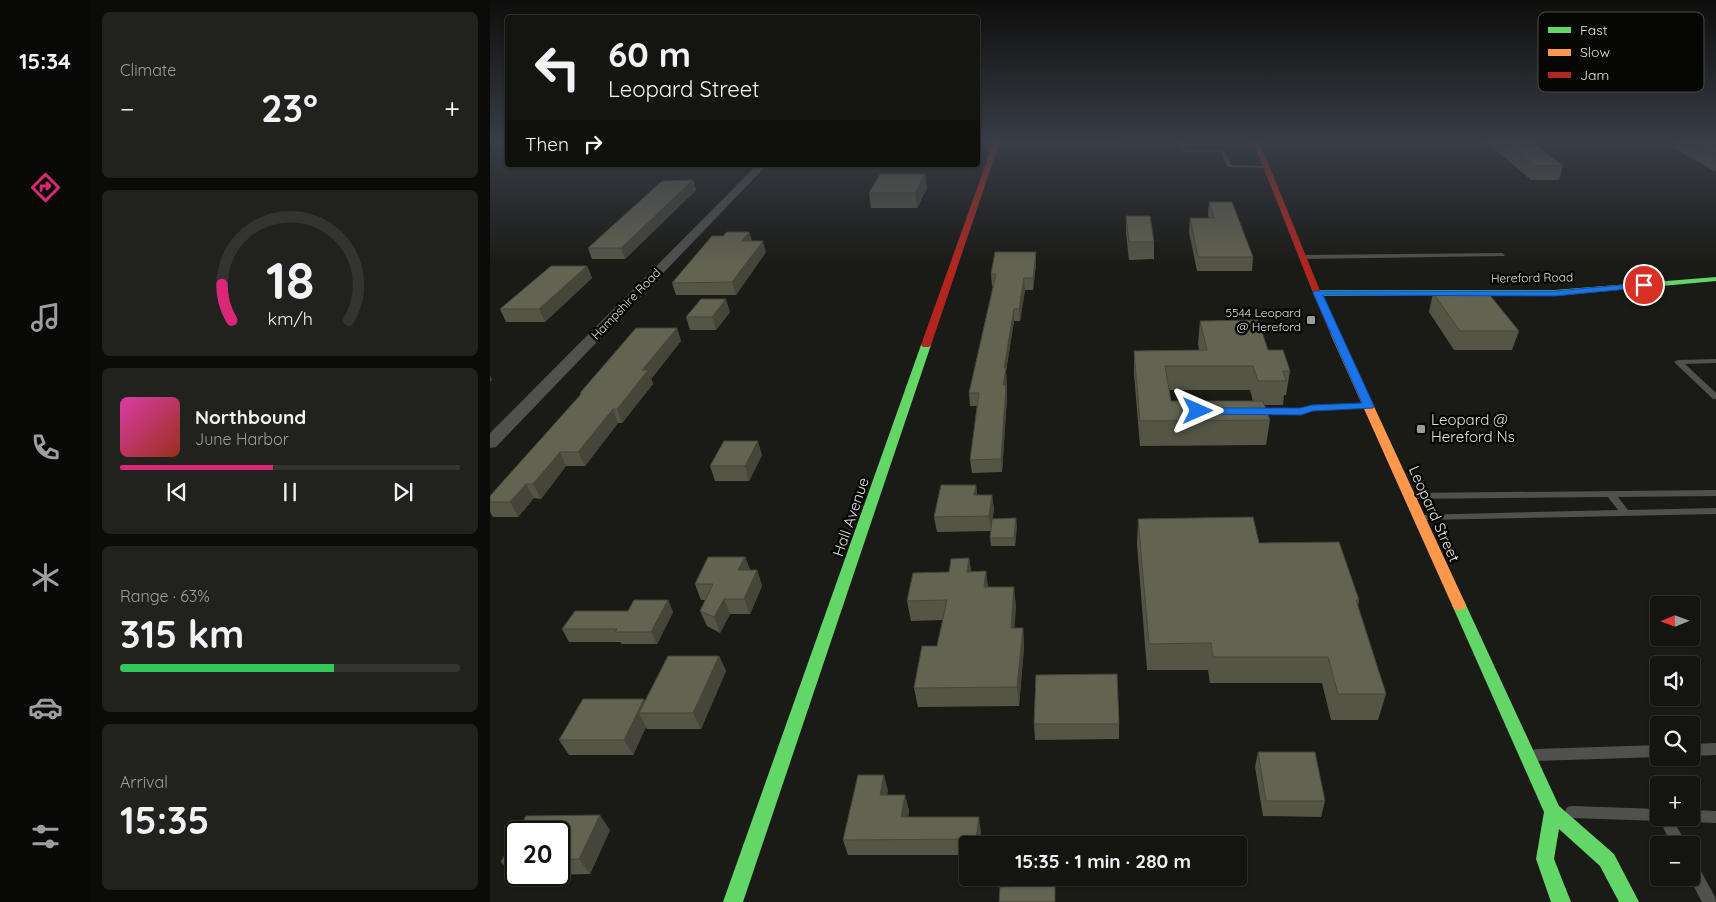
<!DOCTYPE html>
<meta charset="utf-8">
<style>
:root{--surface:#141410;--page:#21211e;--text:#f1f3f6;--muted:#9d9e9f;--line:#333330;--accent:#db2777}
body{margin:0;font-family:Quicksand,sans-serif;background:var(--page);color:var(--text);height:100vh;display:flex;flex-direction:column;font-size:19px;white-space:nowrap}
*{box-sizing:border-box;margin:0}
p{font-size:16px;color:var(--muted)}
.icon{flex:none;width:28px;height:28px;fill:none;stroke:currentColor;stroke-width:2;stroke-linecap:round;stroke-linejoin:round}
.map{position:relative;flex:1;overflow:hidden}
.drawer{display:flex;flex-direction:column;gap:12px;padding:12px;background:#0b0b09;width:400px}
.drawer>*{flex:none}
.banner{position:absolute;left:15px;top:15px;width:475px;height:152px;border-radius:5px;box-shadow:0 1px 4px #0004,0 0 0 1px var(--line);background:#141410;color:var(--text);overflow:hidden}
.needle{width:32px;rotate:269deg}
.fabs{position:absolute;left:1160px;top:596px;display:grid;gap:10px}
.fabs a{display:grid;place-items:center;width:50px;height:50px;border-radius:5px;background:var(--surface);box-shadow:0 1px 4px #0004,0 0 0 1px var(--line);font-size:25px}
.speed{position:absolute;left:15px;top:821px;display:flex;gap:10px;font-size:25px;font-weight:700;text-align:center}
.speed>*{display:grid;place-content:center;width:65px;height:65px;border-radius:50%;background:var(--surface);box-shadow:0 1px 4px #0004,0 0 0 1px var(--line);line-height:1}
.speed .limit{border:2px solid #111;border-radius:8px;background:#fff;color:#111}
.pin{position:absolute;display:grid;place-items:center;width:42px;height:42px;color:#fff;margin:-21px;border:2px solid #fff;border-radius:50%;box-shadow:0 1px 5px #0007}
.me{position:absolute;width:55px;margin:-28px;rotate:90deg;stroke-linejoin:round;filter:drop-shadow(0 0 4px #0008)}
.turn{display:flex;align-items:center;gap:18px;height:105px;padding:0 20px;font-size:22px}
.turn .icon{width:65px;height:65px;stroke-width:2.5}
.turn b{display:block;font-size:35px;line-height:42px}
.then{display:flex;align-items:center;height:48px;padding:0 20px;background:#0003;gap:10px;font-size:19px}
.big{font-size:38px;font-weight:800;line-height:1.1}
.drawer .tile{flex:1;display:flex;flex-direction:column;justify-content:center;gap:8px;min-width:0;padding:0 18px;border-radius:8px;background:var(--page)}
.drawer .dial{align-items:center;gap:0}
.dial svg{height:130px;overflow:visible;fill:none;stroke:var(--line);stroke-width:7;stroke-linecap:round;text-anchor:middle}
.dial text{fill:var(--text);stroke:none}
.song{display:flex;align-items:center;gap:15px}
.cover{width:60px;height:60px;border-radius:8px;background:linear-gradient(135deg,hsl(320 70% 55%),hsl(10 70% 35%))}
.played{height:5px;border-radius:2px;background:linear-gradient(90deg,var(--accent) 45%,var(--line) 45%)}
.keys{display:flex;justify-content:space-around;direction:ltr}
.heat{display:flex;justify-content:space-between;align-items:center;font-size:28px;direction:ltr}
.charge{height:8px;border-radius:4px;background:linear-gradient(90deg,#34c759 63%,var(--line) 0)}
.trip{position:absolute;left:469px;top:836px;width:288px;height:50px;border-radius:5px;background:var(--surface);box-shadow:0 1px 4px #0004,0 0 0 1px var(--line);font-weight:800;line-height:50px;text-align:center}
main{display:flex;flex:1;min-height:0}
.dock{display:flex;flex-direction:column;width:90px;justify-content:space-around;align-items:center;background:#080806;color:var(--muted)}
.dock .icon{width:35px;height:35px}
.dock .on{color:var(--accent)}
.dock b{font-size:22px;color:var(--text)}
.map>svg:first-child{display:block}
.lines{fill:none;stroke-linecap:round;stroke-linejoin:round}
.lane{fill:#50504e;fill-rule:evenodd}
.street{fill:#50504e;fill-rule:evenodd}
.fast{fill:#63d668;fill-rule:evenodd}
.slow{fill:#ff974d;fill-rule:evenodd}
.jam{fill:#b3261e;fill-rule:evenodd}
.wall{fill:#555546;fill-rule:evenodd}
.shaded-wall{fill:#454539}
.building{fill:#636351;stroke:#454539}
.route{fill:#1a73e8;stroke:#114b97}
.poi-dot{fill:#9b9b97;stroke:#060604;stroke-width:2}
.labels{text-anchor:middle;stroke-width:5;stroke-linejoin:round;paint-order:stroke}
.far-street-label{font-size:12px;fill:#e1e1dc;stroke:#060604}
.far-poi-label{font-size:12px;fill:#e1e1dc;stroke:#060604;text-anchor:end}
.poi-label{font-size:15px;fill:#e1e1dc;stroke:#060604;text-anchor:start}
.street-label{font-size:15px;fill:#e1e1dc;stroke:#060604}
.key{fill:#060604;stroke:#484845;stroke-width:1}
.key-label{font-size:14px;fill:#e1e1dc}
</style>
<main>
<nav class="dock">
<b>15:34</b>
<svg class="icon on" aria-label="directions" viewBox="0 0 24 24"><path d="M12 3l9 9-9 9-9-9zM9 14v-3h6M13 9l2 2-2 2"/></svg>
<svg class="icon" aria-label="music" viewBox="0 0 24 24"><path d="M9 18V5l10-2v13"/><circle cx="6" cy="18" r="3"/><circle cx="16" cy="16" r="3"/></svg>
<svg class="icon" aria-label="phone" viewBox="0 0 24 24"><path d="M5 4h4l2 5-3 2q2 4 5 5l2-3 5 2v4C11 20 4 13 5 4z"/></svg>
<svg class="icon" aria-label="climate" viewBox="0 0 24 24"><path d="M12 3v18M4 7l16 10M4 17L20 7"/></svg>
<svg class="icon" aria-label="car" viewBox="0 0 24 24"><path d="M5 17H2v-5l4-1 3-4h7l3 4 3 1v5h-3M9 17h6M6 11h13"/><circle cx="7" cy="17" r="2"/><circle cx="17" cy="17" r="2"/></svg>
<svg class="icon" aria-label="filters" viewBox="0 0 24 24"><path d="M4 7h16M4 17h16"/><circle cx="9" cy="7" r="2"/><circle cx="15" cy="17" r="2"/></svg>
</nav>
<section class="drawer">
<div class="tile"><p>Climate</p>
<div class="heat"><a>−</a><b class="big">23°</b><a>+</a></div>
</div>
<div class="tile dial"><svg viewBox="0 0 100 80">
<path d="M14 69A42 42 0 1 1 86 69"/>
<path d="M14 69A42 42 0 0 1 8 47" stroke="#db2777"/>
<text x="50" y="56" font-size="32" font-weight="700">18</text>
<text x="50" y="72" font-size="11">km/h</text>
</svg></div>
<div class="tile">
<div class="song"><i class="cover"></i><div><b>Northbound</b><p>June Harbor</p></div></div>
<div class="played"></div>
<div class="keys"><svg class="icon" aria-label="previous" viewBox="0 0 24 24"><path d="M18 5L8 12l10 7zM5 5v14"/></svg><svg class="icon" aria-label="pause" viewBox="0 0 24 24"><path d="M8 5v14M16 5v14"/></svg><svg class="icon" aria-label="next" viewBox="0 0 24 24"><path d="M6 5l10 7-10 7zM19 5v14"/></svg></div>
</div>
<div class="tile"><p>Range · 63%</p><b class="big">315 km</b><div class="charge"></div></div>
<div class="tile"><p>Arrival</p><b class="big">15:35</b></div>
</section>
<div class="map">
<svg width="1226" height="902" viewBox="0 0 1226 902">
<rect width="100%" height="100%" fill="#1a1a16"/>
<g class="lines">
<g class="lane">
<path d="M688,141H692L696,150H735L741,165L776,166L778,167L776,168L737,167L731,152H692Z"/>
<path d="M1012,253L1015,255L1014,256L813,259L810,257L813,255Z"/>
<path d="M1226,359V363L1195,364L1226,393V399H1223L1184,362L1188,360Z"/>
<path d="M879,404H882L883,406L882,408L823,410L811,414L766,413L762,411L766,409L810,410L822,406Z"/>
<path d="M1226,490V496L1128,497L1138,510L1226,508V514L932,520L929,519L927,517L929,515L1128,510L1118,497L921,499L916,496L921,493Z"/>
<path d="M1226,743V755L1201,756V744Z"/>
<path d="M1169,745V757L1046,761L1041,759L1040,755L1041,751L1046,749Z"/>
<path d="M1082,806L1169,809V818H1182L1197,845H1182L1170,821L1082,818L1077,817L1075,812L1077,807Z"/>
<path d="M1201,810L1226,811V823L1201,822L1196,821L1195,818H1201Z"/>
<path d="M1201,860L1206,862L1225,897L1226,902H1212L1199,878H1201Z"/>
</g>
<path class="street" d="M267,165H277L6,447L0,448V433Z"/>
<g class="fast">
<path d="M1226,277V281L1065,296H827L823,293L827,290H1065Z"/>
<path d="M436,342L441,345L253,902H233L431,345Z"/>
<path d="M969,600L974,601L976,605L1069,806L1124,854L1149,902H1129L1110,866L1069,829L1064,859L1081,902H1061L1046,859L1054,812L962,605L964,601Z"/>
</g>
<g class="slow">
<path d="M488,141H627L624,143H488Z"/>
<path d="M845,330L850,333L976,605L974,609L969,610L964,609L962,605L840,333Z"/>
</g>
<g class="jam">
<path d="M504,141H510L441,345L439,347H433L431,345Z"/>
<path d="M763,141H769L831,293L850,333L848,335L845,336L840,333L823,293Z"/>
</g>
</g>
<g class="wall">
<path d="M995,141H1041L1073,166L1069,180H1041Z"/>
<path d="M1188,141H1226V172L1185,149Z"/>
<path d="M435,174L437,188L427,208H381L379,193Z"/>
<path d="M203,180L206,190L135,259H102L98,248Z"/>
<path d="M719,202L763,257L762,271H707L699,232L700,218H719L718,215Z"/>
<path d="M636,216L664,242V259L639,260L636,233Z"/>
<path d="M259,232L262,241L276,252L246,295H186L182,283L233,236Z"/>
<path d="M546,263L543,290H535L530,321H524L516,371L517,397L512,472L482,473L480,460L487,406H480L479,393L503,286H502L501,274Z"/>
<path d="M97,266L102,278L55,322H16L10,309Z"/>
<path d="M943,293L1029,331L1022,350H964L939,312Z"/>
<path d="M240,312L226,330H200L196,317Z"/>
<path d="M710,321L778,350L800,371L796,395H794L793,405H774L780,420L776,445L650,446L644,374V351L709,350L708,344ZM679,390H760L763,401H681Z"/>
<path d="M187,328L191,341L161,379L163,384L132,423H128L95,466H76L51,499L44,498L28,517H3L0,512V496L91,395L90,393Z"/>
<path d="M272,455L259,481H225L220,466Z"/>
<path d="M486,485L487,495H502L504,510L502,519L527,526L525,546H501L500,538L501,531L447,532L444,517Z"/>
<path d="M648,519L769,543L869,600L868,606L896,694L888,720H841L832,683H720L718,670H657L647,544Z"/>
<path d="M255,557L260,570H267L272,586L260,614H240L230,633L217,626L210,611L216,600H211L205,584Z"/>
<path d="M479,558L481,571H496L498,587L526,606L524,628H533L534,647L529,706L428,707L424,688L447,646L453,620L421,621L417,601Z"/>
<path d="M178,600L183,612L167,644H132L130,642H79L72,629Z"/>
<path d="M229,656L236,671L211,729H157L156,727L143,755H79L69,740L154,699L155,701Z"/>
<path d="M544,724H629V739L545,740Z"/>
<path d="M768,752L835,801L831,817L773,816L765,767Z"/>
<path d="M398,790L397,795H415L419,811L418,817L491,832L490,845H478V855H358L353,840Z"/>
<path d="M120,830L100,874L24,876L11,862L26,834V875H69V832Z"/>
</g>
<g class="shaded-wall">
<path d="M435,174L437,188L427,208L425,193Z"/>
<path d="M203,180L206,190L135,259L131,248Z"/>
<path d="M259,232L262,243L252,241Z"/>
<path d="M273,241L276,252L246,295L242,282Z"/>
<path d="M546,252V263L543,290V278Z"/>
<path d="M97,266L102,278L55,322L49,309Z"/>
<path d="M534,278L535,290L530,321L529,309Z"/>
<path d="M236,299L240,312L226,330L222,317Z"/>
<path d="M524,309V321L516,371L517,397L512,472L511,459L514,368Z"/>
<path d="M187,328L191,341L161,379L163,384L132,423L127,409L152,370Z"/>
<path d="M0,375L2,380L0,382Z"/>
<path d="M123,409L128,423L95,466L88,452Z"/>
<path d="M268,441L272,455L259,481L255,466Z"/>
<path d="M70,452L76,466L51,499L43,484Z"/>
<path d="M36,484L44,498L28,517L20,502Z"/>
<path d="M486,485L488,500L484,495Z"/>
<path d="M502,495L504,510L501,531L499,516Z"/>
<path d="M526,518L527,526L525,546L524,538Z"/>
<path d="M255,557L261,572L248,570Z"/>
<path d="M479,558L482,577L477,572Z"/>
<path d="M267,570L272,586L260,614L254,599Z"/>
<path d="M496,571L498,590L494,587Z"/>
<path d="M524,587L526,606L523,647L521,628Z"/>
<path d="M234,599L240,614L230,633L224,617Z"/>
<path d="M178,600L183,612L167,644L161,632Z"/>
<path d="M533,628L534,647L529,706L527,687Z"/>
<path d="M229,656L236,671L211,729L203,713Z"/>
<path d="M154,699L162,713H149L156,727L143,755L134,740Z"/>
<path d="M394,775L398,790L394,811L390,795Z"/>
<path d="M415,795L419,811L415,832L411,817Z"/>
<path d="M110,815L120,830L100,874L89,859Z"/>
<path d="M489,817L491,832L490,845H487L486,839Z"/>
</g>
<g class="building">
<path d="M1014,141H1041L1073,166H1045Z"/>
<path d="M1201,141H1226V154Z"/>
<path d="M390,174H435L425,193H379Z"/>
<path d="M203,180L131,248H98L172,181Z"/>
<path d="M719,202H742L763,257H708L700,218H724Z"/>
<path d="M636,216H660L664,242H639Z"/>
<path d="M237,232H259L252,241H273L242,282L182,283L222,236H233Z"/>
<path d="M505,252H546L543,278H534L529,309H524L514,368H516L513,385H516L511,459L480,460L489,393H479L506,274H501Z"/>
<path d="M61,266H97L49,309H10Z"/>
<path d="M943,293H998L1029,331H970Z"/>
<path d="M211,299H236L222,317H196Z"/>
<path d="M768,320L778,350H793L800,371H793L796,381H768L763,366H675L681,401H773L780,420L650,421L644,351L717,350L710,321Z"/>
<path d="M146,328H187L152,370H158L140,393L127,409H123L88,452H70L43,484H36L20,502H0V496L92,393H90Z"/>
<path d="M234,441H268L255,466H220Z"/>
<path d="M451,485H486L484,495H502L499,516L444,517Z"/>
<path d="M763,517L769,543L849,542L869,600H866L896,694H848L838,657H723L721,643L659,644L648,519Z"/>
<path d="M526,518L524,538H500L502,519Z"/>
<path d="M218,557H255L248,570H267L254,599H234L224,617L210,611L223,584H205Z"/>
<path d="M479,558L477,572L496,571L494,587H524L521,628H533L527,687L424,688L432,646H447L457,600L417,601L423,573L459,572L461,559Z"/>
<path d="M144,600H178L161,632H125L127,629H72L85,611H138Z"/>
<path d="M178,656H229L203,713H149Z"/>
<path d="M627,674L629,724H544L546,675Z"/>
<path d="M93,699H154L134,740H69Z"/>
<path d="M768,752H825L835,801H776Z"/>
<path d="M368,775H394L390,795H415L411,817H489L486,839L353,840Z"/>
<path d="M110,815L89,859L69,860V832H27L36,816Z"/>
<path d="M26,834V861L11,862Z"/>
<path d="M565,885V902H509L510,887Z"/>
</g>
<linearGradient id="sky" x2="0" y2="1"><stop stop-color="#0e0e0c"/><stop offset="0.53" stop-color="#383e47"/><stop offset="1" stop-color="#383e47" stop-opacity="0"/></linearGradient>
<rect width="1226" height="267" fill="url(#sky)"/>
<path class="route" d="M1154,283H1157V287L1065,296L833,295L884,406L883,408L823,411L811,415L708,414L702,411L708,408H810L822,405L872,403L823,293L824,291H1065Z"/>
<g class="poi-dot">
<rect x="816" y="315" width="10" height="10" rx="2.5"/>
<rect x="926" y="424" width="10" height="10" rx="2.5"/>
</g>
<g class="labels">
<g class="far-street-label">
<text transform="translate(1042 278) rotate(-1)" y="4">Hereford Road</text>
<text transform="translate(136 304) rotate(-46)" y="4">Hampshire Road</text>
</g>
<g class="far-poi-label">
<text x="811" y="317">5544 Leopard<tspan x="811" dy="14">@ Hereford</tspan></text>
</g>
<g class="poi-label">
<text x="941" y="425">Leopard @<tspan x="941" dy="17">Hereford Ns</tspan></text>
</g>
<g class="street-label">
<text transform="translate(944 514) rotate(66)" y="5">Leopard Street</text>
<text transform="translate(361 517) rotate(-71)" y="5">Hall Avenue</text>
</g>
</g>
<rect x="1048" y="12" width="166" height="80" rx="8" class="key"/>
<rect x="1058" y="27" width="23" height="6" fill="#63d668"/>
<rect x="1058" y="49" width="23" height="7" fill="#ff974d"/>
<rect x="1058" y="72" width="23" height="6" fill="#b3261e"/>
<g class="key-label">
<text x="1090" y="35">Fast</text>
<text x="1090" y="57">Slow</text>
<text x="1090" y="80">Jam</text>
</g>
</svg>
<div class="fabs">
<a><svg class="needle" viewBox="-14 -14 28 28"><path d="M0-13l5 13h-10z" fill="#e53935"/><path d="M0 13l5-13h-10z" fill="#9d9e9f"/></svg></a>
<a><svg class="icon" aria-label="sound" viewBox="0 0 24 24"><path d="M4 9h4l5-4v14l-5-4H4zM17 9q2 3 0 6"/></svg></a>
<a><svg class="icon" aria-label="search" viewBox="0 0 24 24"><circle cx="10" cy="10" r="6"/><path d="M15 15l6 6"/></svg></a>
<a>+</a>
<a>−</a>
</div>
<div class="speed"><div class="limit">20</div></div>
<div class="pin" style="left:1154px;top:285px;background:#d93025"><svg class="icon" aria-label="arrive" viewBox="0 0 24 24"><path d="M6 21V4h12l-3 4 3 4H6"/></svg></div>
<svg class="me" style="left:708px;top:411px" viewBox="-20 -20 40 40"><path d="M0-17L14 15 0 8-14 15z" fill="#1a73e8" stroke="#fff" stroke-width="4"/></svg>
<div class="trip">15:35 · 1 min · 280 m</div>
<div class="banner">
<div class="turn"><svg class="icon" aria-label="left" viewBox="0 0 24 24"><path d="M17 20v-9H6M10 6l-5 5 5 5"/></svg><div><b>60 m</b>Leopard Street</div></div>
<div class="then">Then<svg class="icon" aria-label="right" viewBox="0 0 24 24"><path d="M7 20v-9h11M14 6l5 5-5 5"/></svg></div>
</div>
</div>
</main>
